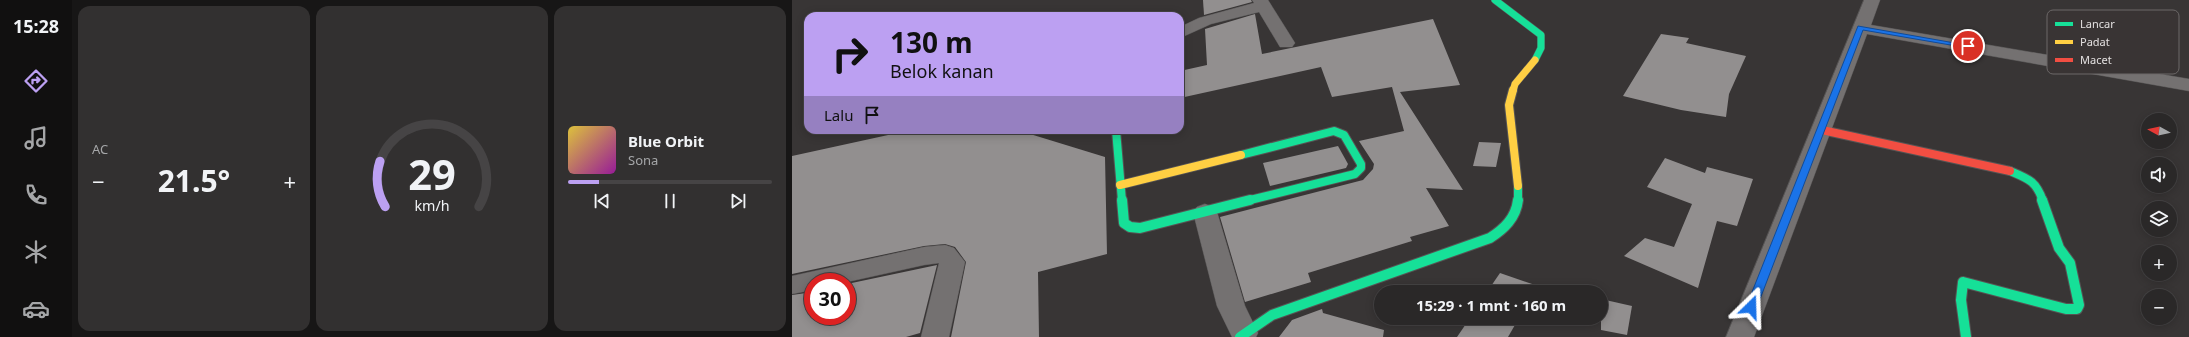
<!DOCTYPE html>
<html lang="id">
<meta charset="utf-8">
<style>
:root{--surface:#2a2828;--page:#323030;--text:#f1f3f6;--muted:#a5a6a8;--line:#464445;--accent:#bca0f2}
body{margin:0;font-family:"Noto Sans",sans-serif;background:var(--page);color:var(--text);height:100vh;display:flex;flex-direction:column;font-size:15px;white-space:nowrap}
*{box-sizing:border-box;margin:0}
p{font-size:13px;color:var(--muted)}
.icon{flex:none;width:22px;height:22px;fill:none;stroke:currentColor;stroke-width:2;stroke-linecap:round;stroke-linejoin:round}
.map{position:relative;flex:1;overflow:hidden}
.details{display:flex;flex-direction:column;gap:6px;padding:6px;background:#171616;width:720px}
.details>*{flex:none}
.top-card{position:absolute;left:12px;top:12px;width:380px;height:122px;border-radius:12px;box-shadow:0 2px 10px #0003,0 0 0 1px var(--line);background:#bca0f2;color:#111;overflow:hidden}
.needle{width:26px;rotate:278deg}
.buttons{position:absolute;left:1349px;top:113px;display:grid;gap:8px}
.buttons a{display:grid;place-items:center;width:36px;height:36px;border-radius:50%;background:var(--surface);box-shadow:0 2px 10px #0003,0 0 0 1px var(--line);font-size:20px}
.speed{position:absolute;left:12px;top:273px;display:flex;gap:8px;font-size:20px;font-weight:700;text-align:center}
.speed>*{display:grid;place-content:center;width:52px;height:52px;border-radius:50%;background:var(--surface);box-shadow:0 2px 10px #0003,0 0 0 1px var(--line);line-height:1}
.speed .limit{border:6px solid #d22;background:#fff;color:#111}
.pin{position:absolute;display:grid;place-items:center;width:34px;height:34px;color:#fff;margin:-17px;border:2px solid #fff;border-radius:50%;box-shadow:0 1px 4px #0007}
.me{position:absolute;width:44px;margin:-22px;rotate:22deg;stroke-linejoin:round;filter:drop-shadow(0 0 3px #0008)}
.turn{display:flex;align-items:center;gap:14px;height:84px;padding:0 20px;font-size:18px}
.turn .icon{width:52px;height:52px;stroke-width:2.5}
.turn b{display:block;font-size:28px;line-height:34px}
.then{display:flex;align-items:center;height:38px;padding:0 20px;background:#0003;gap:8px;font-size:15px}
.big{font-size:30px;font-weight:700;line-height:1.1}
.details .widget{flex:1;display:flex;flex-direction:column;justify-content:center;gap:6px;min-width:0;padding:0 14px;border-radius:12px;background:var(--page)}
.details .dial{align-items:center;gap:0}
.dial svg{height:104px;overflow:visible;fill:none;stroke:var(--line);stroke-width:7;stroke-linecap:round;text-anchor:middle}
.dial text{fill:var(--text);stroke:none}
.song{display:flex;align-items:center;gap:12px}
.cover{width:48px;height:48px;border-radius:6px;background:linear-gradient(135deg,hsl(50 70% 55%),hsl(300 70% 35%))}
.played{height:4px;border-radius:2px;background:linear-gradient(90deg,var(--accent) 15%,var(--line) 15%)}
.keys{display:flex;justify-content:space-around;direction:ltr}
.heat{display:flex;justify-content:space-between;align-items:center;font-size:22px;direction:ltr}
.details .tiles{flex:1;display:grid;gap:6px;grid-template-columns:repeat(3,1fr)}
.trip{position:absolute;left:582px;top:285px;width:234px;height:40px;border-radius:20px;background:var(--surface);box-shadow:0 2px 10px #0003,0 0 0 1px var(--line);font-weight:700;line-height:40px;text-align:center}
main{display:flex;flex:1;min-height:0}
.tabs{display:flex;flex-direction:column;width:72px;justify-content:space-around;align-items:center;background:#111010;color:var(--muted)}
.tabs .icon{width:28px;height:28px}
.tabs .active{color:var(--accent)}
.tabs b{font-size:18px;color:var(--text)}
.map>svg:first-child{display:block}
.building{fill:#928f8f}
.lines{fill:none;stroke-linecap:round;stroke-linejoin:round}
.street-casing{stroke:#565454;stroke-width:1}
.fast-far2-casing{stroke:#565454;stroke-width:8}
.fast-far1-casing{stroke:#565454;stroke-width:10}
.fast-casing{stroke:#565454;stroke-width:12}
.slow-far1-casing{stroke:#565454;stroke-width:8}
.slow-casing{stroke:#565454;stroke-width:10}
.jam-casing{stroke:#565454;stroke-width:10}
.street{fill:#747171;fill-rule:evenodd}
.fast-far2{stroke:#16e098;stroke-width:7}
.fast-far1{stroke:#16e098;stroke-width:8}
.fast{stroke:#16e098;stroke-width:10}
.slow-far1{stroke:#ffcf43;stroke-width:7}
.slow{stroke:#ffcf43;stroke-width:8}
.jam{stroke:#f24e42;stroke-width:8}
.route{fill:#1a73e8;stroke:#114b97}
.key{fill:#393434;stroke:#6c6868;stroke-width:1}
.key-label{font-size:11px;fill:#e3e0e0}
</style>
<main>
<nav class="tabs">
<b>15:28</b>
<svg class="icon active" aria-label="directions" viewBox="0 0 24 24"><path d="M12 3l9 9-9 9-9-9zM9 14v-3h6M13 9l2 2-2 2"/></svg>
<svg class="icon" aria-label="music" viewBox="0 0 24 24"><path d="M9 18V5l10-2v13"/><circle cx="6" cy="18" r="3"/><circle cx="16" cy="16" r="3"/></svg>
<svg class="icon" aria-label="phone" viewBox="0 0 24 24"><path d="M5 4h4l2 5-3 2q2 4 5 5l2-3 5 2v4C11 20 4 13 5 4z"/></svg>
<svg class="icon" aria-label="climate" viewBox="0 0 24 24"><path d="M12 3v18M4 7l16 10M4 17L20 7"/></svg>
<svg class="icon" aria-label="car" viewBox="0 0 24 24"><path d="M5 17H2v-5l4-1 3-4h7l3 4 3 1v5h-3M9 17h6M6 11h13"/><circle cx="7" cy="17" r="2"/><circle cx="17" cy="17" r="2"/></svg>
</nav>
<section class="details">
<div class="tiles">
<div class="widget"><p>AC</p>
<div class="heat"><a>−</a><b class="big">21.5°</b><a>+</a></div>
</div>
<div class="widget dial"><svg viewBox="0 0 100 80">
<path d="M14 69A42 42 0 1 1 86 69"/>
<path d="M14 69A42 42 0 0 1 10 34" stroke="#bca0f2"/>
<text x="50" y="56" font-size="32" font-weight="700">29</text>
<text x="50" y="72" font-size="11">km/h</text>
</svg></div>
<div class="widget">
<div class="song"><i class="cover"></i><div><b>Blue Orbit</b><p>Sona</p></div></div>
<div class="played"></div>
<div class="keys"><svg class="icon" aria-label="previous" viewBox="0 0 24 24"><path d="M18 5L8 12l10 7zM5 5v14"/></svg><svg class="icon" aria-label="pause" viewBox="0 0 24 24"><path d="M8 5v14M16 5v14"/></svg><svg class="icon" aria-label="next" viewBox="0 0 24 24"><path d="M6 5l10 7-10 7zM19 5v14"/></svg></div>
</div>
</div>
</section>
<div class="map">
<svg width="1397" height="337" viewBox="0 0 1397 337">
<rect width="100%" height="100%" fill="#383535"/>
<g class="building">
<path d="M411,0H459L460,2L412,15Z"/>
<path d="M463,14L470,54L641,19L668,85L608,92L671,190L634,188L657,226L618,237L620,241L516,273L519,282L453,302L428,217L571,180L581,169L582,164L567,141L612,131L600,87L540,97L529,67L388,98V71L415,65L413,29Z"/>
<path d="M869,34L897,38L894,43L954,56L937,94L934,117L889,110L831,96Z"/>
<path d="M119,130H225L313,157L315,254L246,272L247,337H159L174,262L163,247L153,244L132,246L0,274V156Z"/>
<path d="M687,142L709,143L704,167L681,166Z"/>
<path d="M546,146L556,164L554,168L478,186L471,163Z"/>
<path d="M873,158L913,173L915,167L961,179L945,226L925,221L906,288L832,256L853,238L882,247L900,204L855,187Z"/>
<path d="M145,265L128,333L114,337H0V295L21,292V316H55V284Z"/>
<path d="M708,273L746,286L742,292H695Z"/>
<path d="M809,299L840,306L835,335L809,330Z"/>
<path d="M530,309L531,313L592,330L591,337H487L500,320Z"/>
<path d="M678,318H727L716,337H665Z"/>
</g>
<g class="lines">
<g class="street-casing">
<g id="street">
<path d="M460,0H476L503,43L500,47H488L467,12L419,24L388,38V27L407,18L462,3Z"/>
<path d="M1072,0H1088L1079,25L1397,79V91L1075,34L962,337H934Z"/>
<path d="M413,204L421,207L425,212L453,306L466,333L464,337H440L425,306L401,212L405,207Z"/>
<path d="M153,245L162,248L173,262L157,337H129L147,263L132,265L55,282H21V290L0,294V276L132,247Z"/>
</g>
</g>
<g class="fast-far2-casing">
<path id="fast-far2" d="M703,0L749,35V48L743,60"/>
</g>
<g class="fast-far1-casing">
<g id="fast-far1">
<path d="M324,130L330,201"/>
<path d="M449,155L542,131L552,135L569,164V168L563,174L454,201"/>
<path d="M1218,171C1237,179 1244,181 1251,201"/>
<path d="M726,186V201"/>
</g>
</g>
<g class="fast-casing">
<g id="fast">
<path d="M330,200L332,223L338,227L348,228L458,200"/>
<path d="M448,337L480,315L698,238C712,229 724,218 726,200"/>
<path d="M1174,337L1169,300L1171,282L1274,309H1285L1287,305L1278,263L1267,248L1250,200"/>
</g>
</g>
<g class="slow-far1-casing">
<path id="slow-far1" d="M721,91L723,84L743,60"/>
</g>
<g class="slow-casing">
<g id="slow">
<path d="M721,90L717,105L726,186"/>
<path d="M328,185L449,155"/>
</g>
</g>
<g class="jam-casing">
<path id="jam" d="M1030,130L1218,171"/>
</g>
<use href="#street" class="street"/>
<use href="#fast-far2" class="fast-far2"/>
<use href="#fast-far1" class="fast-far1"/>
<use href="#fast" class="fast"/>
<use href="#slow-far1" class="slow-far1"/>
<use href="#slow" class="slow"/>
<use href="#jam" class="jam"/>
</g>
<path class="route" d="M1066,26L1180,46L1176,48L1071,30L965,307L963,310H955L954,307Z"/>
<rect x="1255" y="10" width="132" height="64" rx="6" class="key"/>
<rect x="1263" y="22" width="18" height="4" fill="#16e098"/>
<rect x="1263" y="40" width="18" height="4" fill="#ffcf43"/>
<rect x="1263" y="58" width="18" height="4" fill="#f24e42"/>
<g class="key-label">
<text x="1288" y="28">Lancar</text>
<text x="1288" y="46">Padat</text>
<text x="1288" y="64">Macet</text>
</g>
</svg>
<div class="buttons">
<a><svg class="needle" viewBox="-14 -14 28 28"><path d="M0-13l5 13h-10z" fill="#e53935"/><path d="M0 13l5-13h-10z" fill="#a5a6a8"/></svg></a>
<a><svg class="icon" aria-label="sound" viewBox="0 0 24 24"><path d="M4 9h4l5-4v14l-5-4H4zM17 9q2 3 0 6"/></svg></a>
<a><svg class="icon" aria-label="layers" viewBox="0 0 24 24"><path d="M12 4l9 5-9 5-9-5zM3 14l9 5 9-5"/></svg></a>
<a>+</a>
<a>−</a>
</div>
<div class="speed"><div class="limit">30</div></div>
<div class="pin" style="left:1176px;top:46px;background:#d93025"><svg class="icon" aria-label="arrive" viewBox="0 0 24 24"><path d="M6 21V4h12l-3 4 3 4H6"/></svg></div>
<svg class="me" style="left:959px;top:307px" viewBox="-20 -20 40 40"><path d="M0-17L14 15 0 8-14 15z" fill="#1a73e8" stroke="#fff" stroke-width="4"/></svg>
<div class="trip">15:29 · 1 mnt · 160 m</div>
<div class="top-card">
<div class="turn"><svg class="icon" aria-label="right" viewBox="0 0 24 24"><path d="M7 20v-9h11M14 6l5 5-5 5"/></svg><div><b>130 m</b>Belok kanan</div></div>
<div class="then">Lalu<svg class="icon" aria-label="arrive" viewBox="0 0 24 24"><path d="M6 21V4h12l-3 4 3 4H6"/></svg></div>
</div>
</div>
</main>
